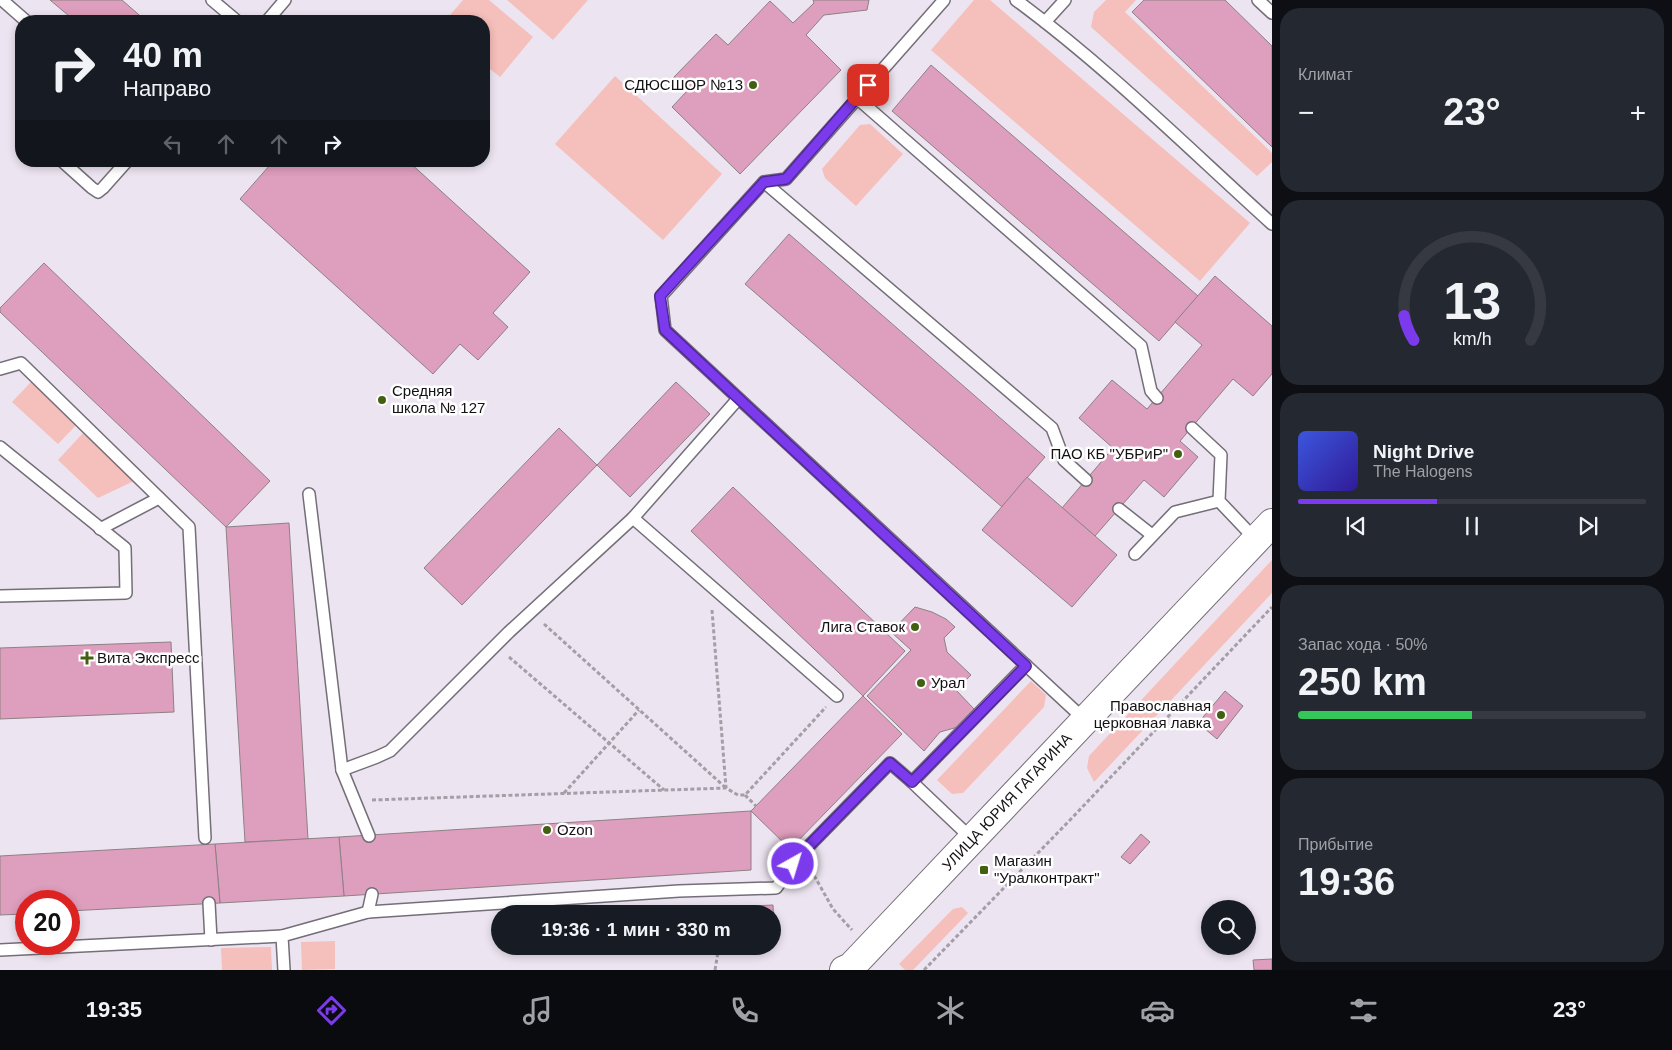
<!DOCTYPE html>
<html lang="ru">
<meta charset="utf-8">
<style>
:root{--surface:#171b24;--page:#242831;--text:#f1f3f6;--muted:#9ea1a6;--line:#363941;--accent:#7c3aed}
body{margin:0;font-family:Helvetica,sans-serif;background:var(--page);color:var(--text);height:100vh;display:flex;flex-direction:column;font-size:19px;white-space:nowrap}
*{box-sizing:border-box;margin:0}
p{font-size:16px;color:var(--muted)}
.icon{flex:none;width:28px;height:28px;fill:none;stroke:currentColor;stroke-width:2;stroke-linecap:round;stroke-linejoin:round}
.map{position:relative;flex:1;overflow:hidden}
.sheet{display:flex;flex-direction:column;gap:8px;padding:8px;background:#0d0f14;width:400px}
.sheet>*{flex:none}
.banner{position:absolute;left:15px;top:15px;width:475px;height:152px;border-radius:20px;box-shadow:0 2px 8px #0003;background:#171b24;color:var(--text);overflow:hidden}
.buttons{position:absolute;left:1201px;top:900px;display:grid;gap:10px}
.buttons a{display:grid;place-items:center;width:55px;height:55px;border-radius:50%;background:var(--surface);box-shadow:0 2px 8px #0003;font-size:25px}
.speed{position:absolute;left:15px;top:890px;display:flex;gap:10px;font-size:25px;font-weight:700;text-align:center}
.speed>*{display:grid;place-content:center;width:65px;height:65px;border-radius:50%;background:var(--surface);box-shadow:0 2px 8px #0003;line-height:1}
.speed .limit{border:8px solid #d22;background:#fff;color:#111}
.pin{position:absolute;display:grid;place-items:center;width:42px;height:42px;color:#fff;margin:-21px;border-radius:10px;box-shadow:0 2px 8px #0006}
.me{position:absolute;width:55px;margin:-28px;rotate:39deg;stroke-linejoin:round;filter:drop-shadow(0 0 4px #0008)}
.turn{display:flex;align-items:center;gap:18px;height:105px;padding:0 25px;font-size:22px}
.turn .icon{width:65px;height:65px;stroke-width:2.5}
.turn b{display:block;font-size:35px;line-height:42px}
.lanes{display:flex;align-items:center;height:48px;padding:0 25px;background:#0003;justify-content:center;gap:25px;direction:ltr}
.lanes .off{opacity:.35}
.big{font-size:38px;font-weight:800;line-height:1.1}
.sheet .card{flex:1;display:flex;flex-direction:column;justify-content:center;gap:8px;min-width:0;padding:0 18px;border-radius:20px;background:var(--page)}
.sheet .dial{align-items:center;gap:0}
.dial svg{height:130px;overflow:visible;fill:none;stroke:var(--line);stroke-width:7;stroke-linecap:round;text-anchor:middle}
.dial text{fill:var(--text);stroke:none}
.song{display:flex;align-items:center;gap:15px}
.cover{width:60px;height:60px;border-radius:8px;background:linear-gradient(135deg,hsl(230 70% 55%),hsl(250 70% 35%))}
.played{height:5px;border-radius:2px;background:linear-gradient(90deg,var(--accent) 40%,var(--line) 40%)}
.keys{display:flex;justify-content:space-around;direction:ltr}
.heat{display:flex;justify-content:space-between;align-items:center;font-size:28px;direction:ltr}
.charge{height:8px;border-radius:4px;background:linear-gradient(90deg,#34c759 50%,var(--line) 0)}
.trip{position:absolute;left:491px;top:905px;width:290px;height:50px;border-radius:25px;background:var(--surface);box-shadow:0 2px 8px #0003;font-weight:800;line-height:50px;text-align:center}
.tabs{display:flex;height:80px;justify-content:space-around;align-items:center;background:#090b0e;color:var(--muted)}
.tabs .icon{width:35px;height:35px}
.tabs .on{color:var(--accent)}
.tabs b{font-size:22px;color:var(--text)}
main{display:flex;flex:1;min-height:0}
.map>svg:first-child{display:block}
.green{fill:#f5bfbb}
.building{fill:#de9ebd;stroke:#8d8086}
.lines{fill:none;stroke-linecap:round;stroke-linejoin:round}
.lane-casing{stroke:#746e78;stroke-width:14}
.secondary-casing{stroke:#746e78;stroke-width:30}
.path{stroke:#a49ea7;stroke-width:3;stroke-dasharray:4 2.5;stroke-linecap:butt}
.lane{stroke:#fff;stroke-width:11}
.secondary{stroke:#fff;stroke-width:28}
.route-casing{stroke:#51269a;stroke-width:12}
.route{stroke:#7c3aed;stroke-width:9}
.poi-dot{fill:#436012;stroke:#fff;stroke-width:2}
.labels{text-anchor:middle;stroke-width:5;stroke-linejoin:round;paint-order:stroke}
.poi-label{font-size:15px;fill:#141115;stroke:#fff;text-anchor:start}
.street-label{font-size:15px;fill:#141115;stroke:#fff}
</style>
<main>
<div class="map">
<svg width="1272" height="970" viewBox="0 0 1272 970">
<rect width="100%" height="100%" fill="#ece4f0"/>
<g class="green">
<path d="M463,0H489L533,37L500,77L484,64V21H445Z"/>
<path d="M507,0H588L553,40Z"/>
<path d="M974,0H990L1250,223L1200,281L931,50Z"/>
<path d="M1106,0H1136L1125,12L1272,153V162L1257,176L1091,27L1094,12Z"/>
<path d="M615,76L722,174L663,240L555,144Z"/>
<path d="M870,124L903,154L856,206L825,178L822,169L860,125Z"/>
<path d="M32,381L78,423L58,444L12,402Z"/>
<path d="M83,433L134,481L98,498L58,460Z"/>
<path d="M1272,560V593L1094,782L1087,768L1089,756Z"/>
<path d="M1031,681L1046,695L1044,707L963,793L952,794L937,780Z"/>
<path d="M962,907L968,913L913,970H905L899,964L953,909Z"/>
<path d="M335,941V969L302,970L301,942Z"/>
<path d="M271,947L272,970H222L221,948Z"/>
</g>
<g class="building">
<path d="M50,0H122L146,21H75Z"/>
<path d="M813,0H869L867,10L824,15L806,35L841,70L740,174L672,107L687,91L673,78L716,34L728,45L770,1L793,23L814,3Z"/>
<path d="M1144,0H1225L1272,46V147L1132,12Z"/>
<path d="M931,65L1198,296L1159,341L892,111Z"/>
<path d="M266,161H408L530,272L493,313L508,327L478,360L460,344L433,374L240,199L270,165Z"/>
<path d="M789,234L1045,457L1002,507L745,284Z"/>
<path d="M44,263L270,481L226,527L0,312V308Z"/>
<path d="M1215,276L1272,326V374L1253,396L1233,379L1180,441L1198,457L1164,497L1144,480L1095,536L1062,508L1113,448L1079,418L1112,380L1147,409L1202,345L1175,322Z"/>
<path d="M676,382L710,414L630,497L597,465Z"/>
<path d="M559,428L597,465L462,605L424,568Z"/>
<path d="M1027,477L1117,555L1072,607L982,530Z"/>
<path d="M733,487L905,651L863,696L691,531Z"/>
<path d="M289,523L308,839L245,842L226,527Z"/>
<path d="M915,607L932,612L946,619L955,627L944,638L947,652L971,675L956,690L974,709L958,727L940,732L924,751L867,696L911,650L891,632Z"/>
<path d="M171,642L174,712L0,719V648Z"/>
<path d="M1225,691L1243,706L1217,739L1198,723Z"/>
<path d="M863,696L902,734L790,849L751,811Z"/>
<path d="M751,811V870L344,896L339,837Z"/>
<path d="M1141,834L1150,842L1130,864L1121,857Z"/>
<path d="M339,837L344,896L220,903L215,844Z"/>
<path d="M215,844L220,903L69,911V901H26V914L0,915V856Z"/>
<path d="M773,905L774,931H772V914H734L733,907Z"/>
<path d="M1272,959V970H1254L1253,960Z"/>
</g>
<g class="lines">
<g class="lane-casing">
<g id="lane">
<path d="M2,0L26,21"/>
<path d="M212,0L237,21"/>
<path d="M944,0L786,179L764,182L661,296L665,330L1085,720"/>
<path d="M1016,0C1107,67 1188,148 1272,224"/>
<path d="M1258,0L1272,13"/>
<path d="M267,21L285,0"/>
<path d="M1045,22L1065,0"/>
<path d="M857,98L1141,346L1151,391L1157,398"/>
<path d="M62,161L92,188L98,192L103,188L127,161"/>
<path d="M764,182L1052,428L1064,460L1086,480"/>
<path d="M0,369L21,363L189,527L205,838"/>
<path d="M738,399L633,518L837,696"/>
<path d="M1192,428L1221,455L1219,501L1256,540"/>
<path d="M0,447L125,548L126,593L0,596"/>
<path d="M309,494L342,770L369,836"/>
<path d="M1119,509L1152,535"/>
<path d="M100,529L159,498"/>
<path d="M1135,554L1175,512L1219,501"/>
<path d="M342,770L377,757L390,751L509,632L633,518"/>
<path d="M912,782L972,839"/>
<path d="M209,903L211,940"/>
<path d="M368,912L372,894"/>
<path d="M0,950L282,936"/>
<path d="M284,970L282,936L368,912L679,891L776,888L802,853L890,763L912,782L1026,665"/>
</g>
</g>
<g class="secondary-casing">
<path id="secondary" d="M844,970L851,967L1272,523"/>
</g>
<g class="path">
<path d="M712,610L726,788"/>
<path d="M544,624L726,788"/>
<path d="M509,657L664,790"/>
<path d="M564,793L639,710"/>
<path d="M745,795L756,806"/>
<path d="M372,800L726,788L738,795H745L826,707"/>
<path d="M811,870L833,909L852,930"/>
<path d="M715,970L719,946"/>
<path d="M924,970L1071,819L1272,607"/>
</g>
<use href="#lane" class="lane"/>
<use href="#secondary" class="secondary"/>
</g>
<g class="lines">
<g class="route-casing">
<path id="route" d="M793,864L802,853L890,763L912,782L1026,666L665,330L660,296L764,182L786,179L868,85"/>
</g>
<use href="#route" class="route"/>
</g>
<g class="poi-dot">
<circle cx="753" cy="85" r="5"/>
<circle cx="382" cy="400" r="5"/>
<circle cx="1178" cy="454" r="5"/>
<circle cx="915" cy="627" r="5"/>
<path d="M84.5 650.5h5v5h5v5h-5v5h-5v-5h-5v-5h5z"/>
<circle cx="921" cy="683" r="5"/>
<circle cx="1221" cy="715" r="5"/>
<circle cx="547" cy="830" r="5"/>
<rect x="979" y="865" width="10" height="10" rx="2.5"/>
</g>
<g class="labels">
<g class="poi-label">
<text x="743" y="90" text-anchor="end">СДЮСШОР №13</text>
<text x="392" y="396">Средняя<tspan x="392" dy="17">школа № 127</tspan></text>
<text x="1168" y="459" text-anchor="end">ПАО КБ "УБРиР"</text>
<text x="905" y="632" text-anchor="end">Лига Ставок</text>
<text x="97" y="663">Вита Экспресс</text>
<text x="931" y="688">Урал</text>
<text x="1211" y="711" text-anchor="end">Православная<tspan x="1211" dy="17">церковная лавка</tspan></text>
<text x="557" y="835">Ozon</text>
<text x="994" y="866">Магазин<tspan x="994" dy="17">"Уралконтракт"</tspan></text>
</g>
<g class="street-label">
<text transform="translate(1007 802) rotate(-47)" y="5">УЛИЦА ЮРИЯ ГАГАРИНА</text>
</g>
</g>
</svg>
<div class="buttons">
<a><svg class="icon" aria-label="search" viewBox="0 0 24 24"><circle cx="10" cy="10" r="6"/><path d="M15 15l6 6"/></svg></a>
</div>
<div class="speed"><div class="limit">20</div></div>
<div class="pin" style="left:868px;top:85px;background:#d93025"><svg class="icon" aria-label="arrive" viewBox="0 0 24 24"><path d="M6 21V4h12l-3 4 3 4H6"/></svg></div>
<svg class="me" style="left:793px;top:864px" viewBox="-20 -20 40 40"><circle r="17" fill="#7c3aed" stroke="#fff" stroke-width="3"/><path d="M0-11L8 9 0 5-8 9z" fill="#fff"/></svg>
<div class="trip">19:36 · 1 мин · 330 m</div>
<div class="banner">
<div class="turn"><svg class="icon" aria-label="right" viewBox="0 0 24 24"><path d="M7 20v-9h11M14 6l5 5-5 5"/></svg><div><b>40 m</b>Направо</div></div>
<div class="lanes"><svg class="icon off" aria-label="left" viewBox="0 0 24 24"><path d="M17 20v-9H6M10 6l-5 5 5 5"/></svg><svg class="icon off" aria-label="ahead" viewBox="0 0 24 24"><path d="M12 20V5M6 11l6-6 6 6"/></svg><svg class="icon off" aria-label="ahead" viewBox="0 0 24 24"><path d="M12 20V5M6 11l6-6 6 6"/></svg><svg class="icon" aria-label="right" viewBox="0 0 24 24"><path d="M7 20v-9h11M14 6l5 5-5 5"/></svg></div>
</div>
</div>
<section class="sheet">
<div class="card"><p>Климат</p>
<div class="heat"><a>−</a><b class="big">23°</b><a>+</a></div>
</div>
<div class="card dial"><svg viewBox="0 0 100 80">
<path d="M14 69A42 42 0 1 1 86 69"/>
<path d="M14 69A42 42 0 0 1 8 54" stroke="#7c3aed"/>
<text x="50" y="56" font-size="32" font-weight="700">13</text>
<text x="50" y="72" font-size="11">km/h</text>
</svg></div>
<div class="card">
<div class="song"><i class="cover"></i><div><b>Night Drive</b><p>The Halogens</p></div></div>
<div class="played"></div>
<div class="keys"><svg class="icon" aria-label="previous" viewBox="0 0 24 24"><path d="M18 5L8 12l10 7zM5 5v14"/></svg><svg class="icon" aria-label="pause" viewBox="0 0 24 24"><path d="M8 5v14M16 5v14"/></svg><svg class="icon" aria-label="next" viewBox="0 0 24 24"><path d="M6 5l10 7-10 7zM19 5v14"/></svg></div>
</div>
<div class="card"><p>Запас хода · 50%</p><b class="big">250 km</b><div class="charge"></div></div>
<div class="card"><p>Прибытие</p><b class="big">19:36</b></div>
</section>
</main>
<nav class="tabs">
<b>19:35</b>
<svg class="icon on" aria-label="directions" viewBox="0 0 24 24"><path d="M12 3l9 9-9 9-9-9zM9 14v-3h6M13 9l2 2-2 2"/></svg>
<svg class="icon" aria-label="music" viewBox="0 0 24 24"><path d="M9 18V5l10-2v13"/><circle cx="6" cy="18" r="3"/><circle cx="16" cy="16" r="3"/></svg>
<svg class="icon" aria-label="phone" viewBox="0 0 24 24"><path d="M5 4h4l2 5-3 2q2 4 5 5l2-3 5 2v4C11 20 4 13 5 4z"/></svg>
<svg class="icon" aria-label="climate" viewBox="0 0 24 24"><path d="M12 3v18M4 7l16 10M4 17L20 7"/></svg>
<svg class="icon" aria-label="car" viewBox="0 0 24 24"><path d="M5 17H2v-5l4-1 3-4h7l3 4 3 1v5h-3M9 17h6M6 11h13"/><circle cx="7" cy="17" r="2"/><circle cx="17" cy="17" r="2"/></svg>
<svg class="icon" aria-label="filters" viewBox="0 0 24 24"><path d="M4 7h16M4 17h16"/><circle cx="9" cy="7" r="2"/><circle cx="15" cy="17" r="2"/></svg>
<b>23°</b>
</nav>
